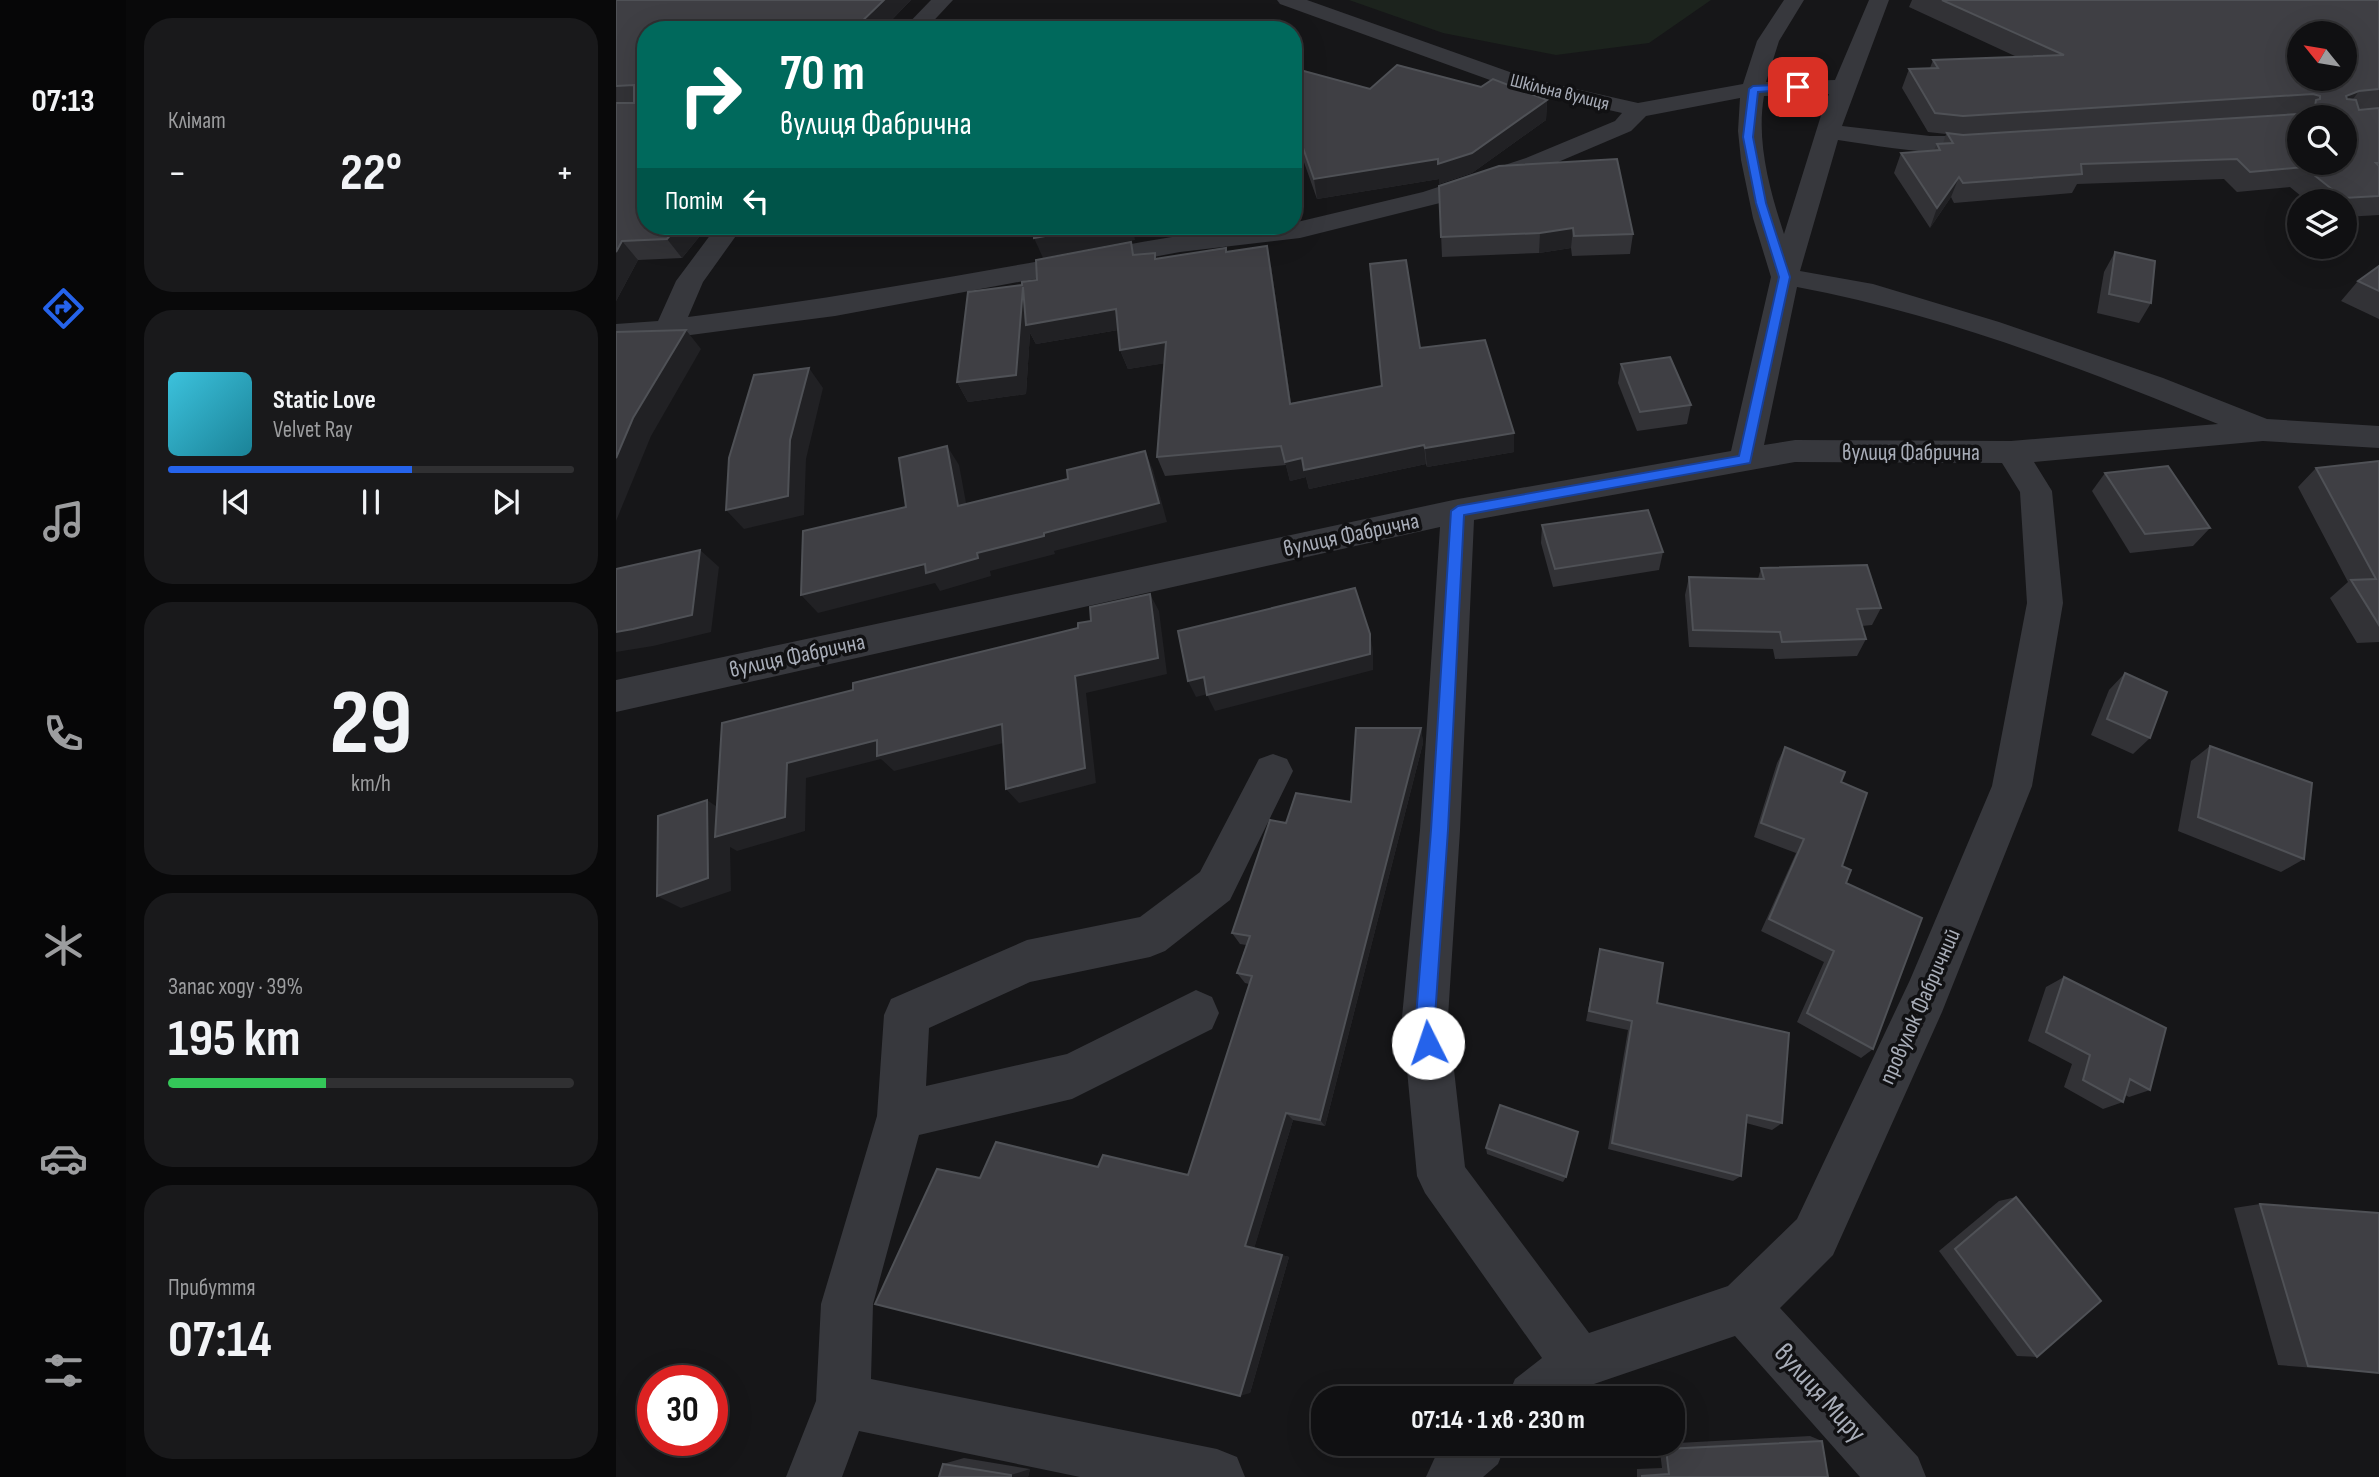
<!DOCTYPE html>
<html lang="uk">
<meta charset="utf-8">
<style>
:root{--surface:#101012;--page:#19191b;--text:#f1f3f6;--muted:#9c9d9f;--line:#303032;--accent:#2563eb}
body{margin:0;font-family:"Sofia Sans Condensed",sans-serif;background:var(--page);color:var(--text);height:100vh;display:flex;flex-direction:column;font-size:26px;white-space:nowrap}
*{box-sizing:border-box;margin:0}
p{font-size:23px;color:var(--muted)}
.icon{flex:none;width:38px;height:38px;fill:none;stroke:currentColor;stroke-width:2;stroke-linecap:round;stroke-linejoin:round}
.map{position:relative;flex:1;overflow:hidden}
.side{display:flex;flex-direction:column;gap:18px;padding:18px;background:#09090a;width:490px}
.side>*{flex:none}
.top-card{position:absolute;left:21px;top:21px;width:665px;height:214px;border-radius:28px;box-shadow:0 7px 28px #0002,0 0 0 2px var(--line);background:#00695c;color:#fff;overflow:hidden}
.needle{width:46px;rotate:300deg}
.controls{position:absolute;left:1671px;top:21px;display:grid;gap:14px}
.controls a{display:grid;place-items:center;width:70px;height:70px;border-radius:50%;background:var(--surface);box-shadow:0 7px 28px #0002,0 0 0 2px var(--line);font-size:35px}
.speed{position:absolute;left:21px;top:1365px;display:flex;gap:14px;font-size:35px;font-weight:700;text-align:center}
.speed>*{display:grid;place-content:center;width:91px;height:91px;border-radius:50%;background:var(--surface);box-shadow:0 7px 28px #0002,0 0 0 2px var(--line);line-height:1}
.speed .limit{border:10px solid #d22;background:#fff;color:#111}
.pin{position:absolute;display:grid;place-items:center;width:60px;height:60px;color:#fff;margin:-30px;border-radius:14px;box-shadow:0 4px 10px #0006}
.me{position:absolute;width:77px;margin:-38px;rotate:356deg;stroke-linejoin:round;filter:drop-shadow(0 0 5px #0008)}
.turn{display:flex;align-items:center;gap:24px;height:147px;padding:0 28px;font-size:32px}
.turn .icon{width:91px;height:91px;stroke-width:2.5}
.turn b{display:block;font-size:49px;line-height:60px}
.then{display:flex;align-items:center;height:66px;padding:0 28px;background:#0003;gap:14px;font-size:26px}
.big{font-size:52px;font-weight:700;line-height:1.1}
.side .widget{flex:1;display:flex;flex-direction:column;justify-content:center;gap:10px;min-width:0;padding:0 24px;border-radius:28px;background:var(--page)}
.side .dial{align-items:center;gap:0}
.dial b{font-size:91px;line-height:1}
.song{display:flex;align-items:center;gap:21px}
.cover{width:84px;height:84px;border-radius:10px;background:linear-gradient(135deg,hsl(190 70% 55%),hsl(190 70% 35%))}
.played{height:7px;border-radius:4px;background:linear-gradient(90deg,var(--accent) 60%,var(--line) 60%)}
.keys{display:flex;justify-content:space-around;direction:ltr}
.heat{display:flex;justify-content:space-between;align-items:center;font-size:38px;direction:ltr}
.charge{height:10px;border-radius:5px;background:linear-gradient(90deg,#34c759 39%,var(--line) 0)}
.trip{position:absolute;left:695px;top:1386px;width:374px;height:70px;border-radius:28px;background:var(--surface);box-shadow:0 7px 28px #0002,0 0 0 2px var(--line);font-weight:700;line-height:70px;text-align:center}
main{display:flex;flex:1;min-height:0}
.dock{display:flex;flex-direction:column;width:126px;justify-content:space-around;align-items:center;background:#060607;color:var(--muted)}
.dock .icon{width:49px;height:49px}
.dock .selected{color:var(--accent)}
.dock b{font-size:32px;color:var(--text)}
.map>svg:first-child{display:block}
.green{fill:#1c231d}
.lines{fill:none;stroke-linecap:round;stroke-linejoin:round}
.minor{fill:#37383d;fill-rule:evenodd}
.wall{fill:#323236}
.shaded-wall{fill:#212124}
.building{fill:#3f3f44;stroke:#4f5156;stroke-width:2;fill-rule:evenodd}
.route{fill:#2563eb;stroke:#184099;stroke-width:2}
.labels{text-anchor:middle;stroke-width:7;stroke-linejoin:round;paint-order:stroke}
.far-street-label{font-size:19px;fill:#a8adb8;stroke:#111113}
.street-label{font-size:23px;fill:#a8adb8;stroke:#111113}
.near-street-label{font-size:28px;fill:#a8adb8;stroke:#111113}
</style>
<main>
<nav class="dock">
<b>07:13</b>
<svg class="icon selected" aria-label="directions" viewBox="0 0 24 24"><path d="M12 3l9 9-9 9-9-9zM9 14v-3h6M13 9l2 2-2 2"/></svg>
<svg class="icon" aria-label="music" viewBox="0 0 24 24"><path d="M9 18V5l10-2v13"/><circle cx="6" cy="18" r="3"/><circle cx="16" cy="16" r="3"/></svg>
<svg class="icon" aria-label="phone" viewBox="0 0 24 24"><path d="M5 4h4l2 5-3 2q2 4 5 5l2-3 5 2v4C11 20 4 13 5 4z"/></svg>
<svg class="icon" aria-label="climate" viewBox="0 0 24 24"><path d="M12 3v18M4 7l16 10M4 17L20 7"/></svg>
<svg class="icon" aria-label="car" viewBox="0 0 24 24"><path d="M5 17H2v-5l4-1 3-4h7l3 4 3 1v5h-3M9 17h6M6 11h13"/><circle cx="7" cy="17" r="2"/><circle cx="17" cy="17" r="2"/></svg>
<svg class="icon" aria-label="filters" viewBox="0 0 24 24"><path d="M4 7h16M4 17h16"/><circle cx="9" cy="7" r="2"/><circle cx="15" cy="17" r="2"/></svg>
</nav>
<section class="side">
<div class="widget"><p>Клімат</p>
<div class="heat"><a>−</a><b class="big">22°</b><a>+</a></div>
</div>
<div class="widget">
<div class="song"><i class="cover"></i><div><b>Static Love</b><p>Velvet Ray</p></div></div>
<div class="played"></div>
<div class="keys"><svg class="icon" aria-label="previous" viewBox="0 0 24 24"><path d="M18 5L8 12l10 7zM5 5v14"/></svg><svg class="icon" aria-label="pause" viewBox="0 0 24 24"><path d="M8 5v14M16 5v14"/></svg><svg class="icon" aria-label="next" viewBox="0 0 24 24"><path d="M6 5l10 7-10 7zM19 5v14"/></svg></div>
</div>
<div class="widget dial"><b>29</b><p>km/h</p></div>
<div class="widget"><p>Запас ходу · 39%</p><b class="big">195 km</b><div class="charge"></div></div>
<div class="widget"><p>Прибуття</p><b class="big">07:14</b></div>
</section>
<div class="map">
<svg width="1763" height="1477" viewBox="0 0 1763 1477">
<rect width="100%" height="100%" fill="#161618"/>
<path class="green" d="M733,0H1095L1033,43L940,55L827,33Z"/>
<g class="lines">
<g class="minor">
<path d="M315,0H337L309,30H286Z"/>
<path d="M661,0H691L911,78L1022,103L1127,84L1141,41L1168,0H1188L1163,41L1150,82L1219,80L1253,0H1273L1226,126L1314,136H1374L1383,138L1386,143L1383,148C1335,160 1270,147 1222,140L1184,271L1257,284L1383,322L1547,378L1651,419L1763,426V448L1647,441L1418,462L1436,491L1447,603L1416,786L1326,1012L1217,1255L1164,1308L1302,1457L1310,1477H1244L1119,1336L978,1384L961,1398H891L899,1379L926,1358L809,1193L801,1176L786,1017L804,830L824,527L0,712V680L842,499L1115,451L1155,277L1137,218L1125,160L1122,131L1124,98L1030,116L1015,131L928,168L824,203L684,238L564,252L219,316L52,338L0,342V324L42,321L60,281L101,226H127L87,282L72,317C190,302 307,282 424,261C507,246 592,226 677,226V223L807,192L910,158L999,121L1006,113L896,88L664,4ZM1213,94L1207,109L1168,234C1154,191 1140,142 1148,96ZM1181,287C1326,314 1466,368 1602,424L1395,441L1179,440L1148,445ZM1179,462L1386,463L1404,492L1411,603L1376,786L1294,980L1181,1219L1112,1286L973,1333L849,1167L832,1017L844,830L858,520Z"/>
<path d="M657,754L671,759L677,771L614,900L549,951L534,957L414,982L313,1028L310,1086L451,1054L580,990L596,997L603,1013L596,1029L456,1099L303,1135L257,1304L255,1379L601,1449L621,1457L629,1477H464L243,1431L226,1477H170L200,1401L205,1304L261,1116L268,1015L275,999L411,940L524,917L584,872L643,759Z"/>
<path d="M825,1444H890L882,1464L867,1477H810Z"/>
</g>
</g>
<g class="wall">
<path d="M0,0H295L266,30H30V226H92L66,258L22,260L0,301Z"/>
<path d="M1296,0H1763V215L1729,217V201H1691L1674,187L1621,192L1608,179L1461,184L1456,193L1338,203L1335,197L1314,228L1278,173L1285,153L1318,150L1321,144H1327L1330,134L1312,132L1286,88L1293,69L1314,68L1317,60L1401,57L1293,7Z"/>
<path d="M677,68L754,89L865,87L931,100L930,120L856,173L823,184V179L701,199L684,151L677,152Z"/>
<path d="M823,186L1017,234L1014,254L956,256L955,248L923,253L826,257Z"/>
<path d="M611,252L655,266L675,403L766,386L804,348L898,433V452L811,467L810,464L693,489L690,477L674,481L670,465L549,476L541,457L549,363L512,369L504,350L502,330L420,344L414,333L410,394L352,402L341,382L406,285L421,280L520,255L541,259Z"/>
<path d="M1499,252L1535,303L1523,323L1481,313L1488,272Z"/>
<path d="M1763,266V319L1725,301L1742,281Z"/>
<path d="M1005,364L1075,405L1071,424L1021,431L1002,383Z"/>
<path d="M1763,461V642L1741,643L1714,598L1732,582L1682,487L1700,468Z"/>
<path d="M1489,473L1594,528L1577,546L1514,553L1476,491Z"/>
<path d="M926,525L1047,552L1043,570L937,587L925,543Z"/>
<path d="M1145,568L1265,608L1256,625L1246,626L1250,639L1241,656L1159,659L1157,649L1073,647L1069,595L1073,577L1142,579Z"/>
<path d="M1509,673L1534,738L1517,754L1475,735L1493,690Z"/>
<path d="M805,728L807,743L709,1126L677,1120L638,1248L673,1257L634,1393L364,1178L482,1167L572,1175L633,984L629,983L621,973L630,945L624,944L616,933L670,823L735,802Z"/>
<path d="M1594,746L1688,859L1665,872L1562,831L1575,761Z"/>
<path d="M1169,747L1225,782L1226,866L1257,1049L1245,1058L1181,1022L1208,962L1145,931L1180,853L1138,837L1161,763Z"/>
<path d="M984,949L1166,1123L1156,1130L1130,1123L1125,1176L1117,1181L992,1149L1012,1030L970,1021Z"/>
<path d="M1448,977L1534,1090L1513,1097L1509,1095L1507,1102L1487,1109L1448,1087L1456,1064L1412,1041L1430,987Z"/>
<path d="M870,1148L950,1177L947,1182L871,1154Z"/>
<path d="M1400,1197L1421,1357L1401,1356L1323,1251L1383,1201Z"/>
<path d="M1644,1204L1763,1213V1373L1662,1365L1618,1208Z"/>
<path d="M1194,1436L1206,1441L1212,1477H1021V1469L1046,1468L1043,1444Z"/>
<path d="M348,1458L414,1469L412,1477H323L327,1464Z"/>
</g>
<g class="shaded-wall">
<path d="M268,0H295L266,30H237Z"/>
<path d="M1743,91L1729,110L1730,96Z"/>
<path d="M931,100L930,120L856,173L823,184V179L701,199L698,179Z"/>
<path d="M681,131L684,151L677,152V132Z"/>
<path d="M1343,177L1335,197L1314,228L1321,208Z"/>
<path d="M62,226H92L66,258L51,239Z"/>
<path d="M484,226H517L519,240L427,258L418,238Z"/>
<path d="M957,228L955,248L923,253L924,233Z"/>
<path d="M6,241L22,260L0,301V252Z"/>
<path d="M651,246L655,266L678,423L674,404Z"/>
<path d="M407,287L500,309L508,329L420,344L414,333L410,394L352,402L341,382Z"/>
<path d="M70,330L85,349L35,436L0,521V458L17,418Z"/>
<path d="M550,342L557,362L512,369L504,350Z"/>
<path d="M193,368L207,388L190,459L188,515L128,529L110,510L174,440Z"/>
<path d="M898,433V452L811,467L809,448Z"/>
<path d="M808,445L810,464L693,489L690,477L674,481L669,462L686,458Z"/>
<path d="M331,446L343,465L354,524L342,506Z"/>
<path d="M529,451L537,470L551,522L438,551L439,554L374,571L375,576L324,591L319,583L202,613L185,595L361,553L428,533Z"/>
<path d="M84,550L103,567L95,632L37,646L0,652V632Z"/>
<path d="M534,594L543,611L551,674L470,693L480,783L403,803L390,789L459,676Z"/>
<path d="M754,634L757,651V670L599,711L591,695Z"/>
<path d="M588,677L596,693L580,697L572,681Z"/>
<path d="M386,724L399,740L278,771L265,759L190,778L189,831L121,851L114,847L115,891L65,908L41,896L91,800L113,815L171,763L261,740Z"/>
<path d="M805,728L807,743L709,1126L704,1120Z"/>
<path d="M670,1113L677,1120L638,1249L629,1246Z"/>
<path d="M666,1255L673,1257L634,1393L624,1396Z"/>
<path d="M414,1469L412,1477H395V1475Z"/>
</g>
<g class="building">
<path d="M0,0H268L237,30H30V226H62L51,239L6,241L0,252V103H18V85L0,86Z"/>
<path d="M1326,0H1763V89L1743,91L1730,96L1731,99L1740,100L1743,110L1763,108V163H1760L1763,166V196L1727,198L1688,167L1634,172L1621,159L1465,164L1466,174L1347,183L1343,177L1321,208L1285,153L1324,150L1321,144L1337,143L1331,133L1347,135L1698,113L1700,100L1704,99V96L1697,94L1347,116L1319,113L1293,69L1322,68L1317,60L1448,55ZM1684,33H1729V79H1684ZM1684,117H1729V163H1684Z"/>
<path d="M781,65L865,87L877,79L931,100L856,153L822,164V159L698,179L681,131L677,132V68L754,89Z"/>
<path d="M1001,159L1017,234L958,236L957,228L924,233L825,237L823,186L883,166Z"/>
<path d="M418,226H484L418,238Z"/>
<path d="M515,242L517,255L539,253V259L610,248V252L651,246L674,404L766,386L754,264L790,260L804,348L869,340L898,433L809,448L808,445L688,470L686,458L669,462L665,446L541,457L550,342L504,350L500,309L410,325L407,287L400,375L341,382L352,292L406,285V282L421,280L420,260Z"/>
<path d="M1499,252L1539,261L1535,303L1493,294Z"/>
<path d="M1763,266V291L1742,281Z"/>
<path d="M70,330L17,418L0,458V332Z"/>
<path d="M1054,357L1075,405L1024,412L1005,364Z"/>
<path d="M193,368L174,440L172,496L110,510L113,458L138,375Z"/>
<path d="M331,446L342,506L452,479L451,470L529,451L543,503L428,533V536L361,553L362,558L310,573L309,564L185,595L187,531L290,507L283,458Z"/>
<path d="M1763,461V625L1735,580L1760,579L1700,468Z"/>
<path d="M1552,466L1594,528L1529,534L1489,473Z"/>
<path d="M1032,510L1047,552L939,569L926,525Z"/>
<path d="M84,550L76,615L17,629L0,632V569Z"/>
<path d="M1251,565L1265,608L1241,609L1250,639L1166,642L1164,632L1077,630L1073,577L1148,579L1145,568Z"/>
<path d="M739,588L754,634V654L591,695L588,677L572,681L562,631Z"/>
<path d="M534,594L542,658L459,676L469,768L390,789L386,724L261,756V740L171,763L169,817L99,837L106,723L237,690V683L462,628V623L475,621L474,607Z"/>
<path d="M1509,673L1551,692L1534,738L1491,719Z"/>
<path d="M740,728H805L704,1120L670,1113L629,1246L666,1255L624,1396L259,1304L321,1169L364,1178L380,1142L482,1167L487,1155L572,1175L636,976L621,973L634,936L616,933L654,820L670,823L680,793L735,802Z"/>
<path d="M1594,746L1696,783L1688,859L1582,817Z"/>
<path d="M1169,747L1229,772L1225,782L1251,793L1226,866L1235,870L1230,883L1306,918L1257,1049L1191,1013L1218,951L1153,919L1188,839L1145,823Z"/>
<path d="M91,800L92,878L41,896L42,816Z"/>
<path d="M984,949L1047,963L1041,1003L1173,1033L1166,1123L1131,1115L1125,1176L996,1143L1016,1021L973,1011Z"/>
<path d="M1448,977L1550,1028L1534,1090L1514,1079L1507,1102L1467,1080L1474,1055L1430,1032Z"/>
<path d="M884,1105L962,1132L950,1177L870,1148Z"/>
<path d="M1400,1197L1485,1301L1421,1357L1339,1249Z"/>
<path d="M1644,1204L1763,1213V1373L1692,1366Z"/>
<path d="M1206,1441L1212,1477H1026V1476L1053,1474L1050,1449Z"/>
<path d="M327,1464L395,1475V1477H323Z"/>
</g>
<path class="route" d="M1182,84L1187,87L1185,89L1142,92L1137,137L1150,203L1174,277L1134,463L848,515L832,830L819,1017L821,1043L819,1050L812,1053L805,1050L800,1017L815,830L835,511L842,506L1123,456L1163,277L1140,203L1127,137L1133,89L1137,86Z"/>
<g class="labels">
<g class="far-street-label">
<text transform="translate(944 91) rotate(14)" y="7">Шкільна вулиця</text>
</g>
<g class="street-label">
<text x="1295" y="460">вулиця Фабрична</text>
<text transform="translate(735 534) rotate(-12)" y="8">вулиця Фабрична</text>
<text transform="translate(181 655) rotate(-12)" y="8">вулиця Фабрична</text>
<text transform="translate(1303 1006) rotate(-66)" y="8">провулок Фабричний</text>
</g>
<g class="near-street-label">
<text transform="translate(1205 1392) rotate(48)" y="10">вулиця Миру</text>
</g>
</g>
</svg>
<div class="controls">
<a><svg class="needle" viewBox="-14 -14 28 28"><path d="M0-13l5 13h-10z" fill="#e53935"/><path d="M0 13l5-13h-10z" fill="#9c9d9f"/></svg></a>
<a><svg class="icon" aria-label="search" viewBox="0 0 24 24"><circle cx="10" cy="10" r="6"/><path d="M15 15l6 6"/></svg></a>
<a><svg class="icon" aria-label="layers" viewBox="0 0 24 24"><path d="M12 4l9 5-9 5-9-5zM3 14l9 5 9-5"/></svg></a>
</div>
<div class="speed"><div class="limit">30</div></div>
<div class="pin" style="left:1182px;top:87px;background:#d93025"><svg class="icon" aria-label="arrive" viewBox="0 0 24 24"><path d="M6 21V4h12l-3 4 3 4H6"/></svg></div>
<svg class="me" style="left:812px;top:1043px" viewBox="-20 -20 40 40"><circle r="19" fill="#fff"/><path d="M0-13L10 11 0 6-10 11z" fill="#2563eb"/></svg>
<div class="trip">07:14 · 1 хв · 230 m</div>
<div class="top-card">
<div class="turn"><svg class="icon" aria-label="right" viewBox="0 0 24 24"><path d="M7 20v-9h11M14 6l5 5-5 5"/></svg><div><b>70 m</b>вулиця Фабрична</div></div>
<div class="then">Потім<svg class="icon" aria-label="left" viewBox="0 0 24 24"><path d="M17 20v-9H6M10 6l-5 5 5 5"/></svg></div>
</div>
</div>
</main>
